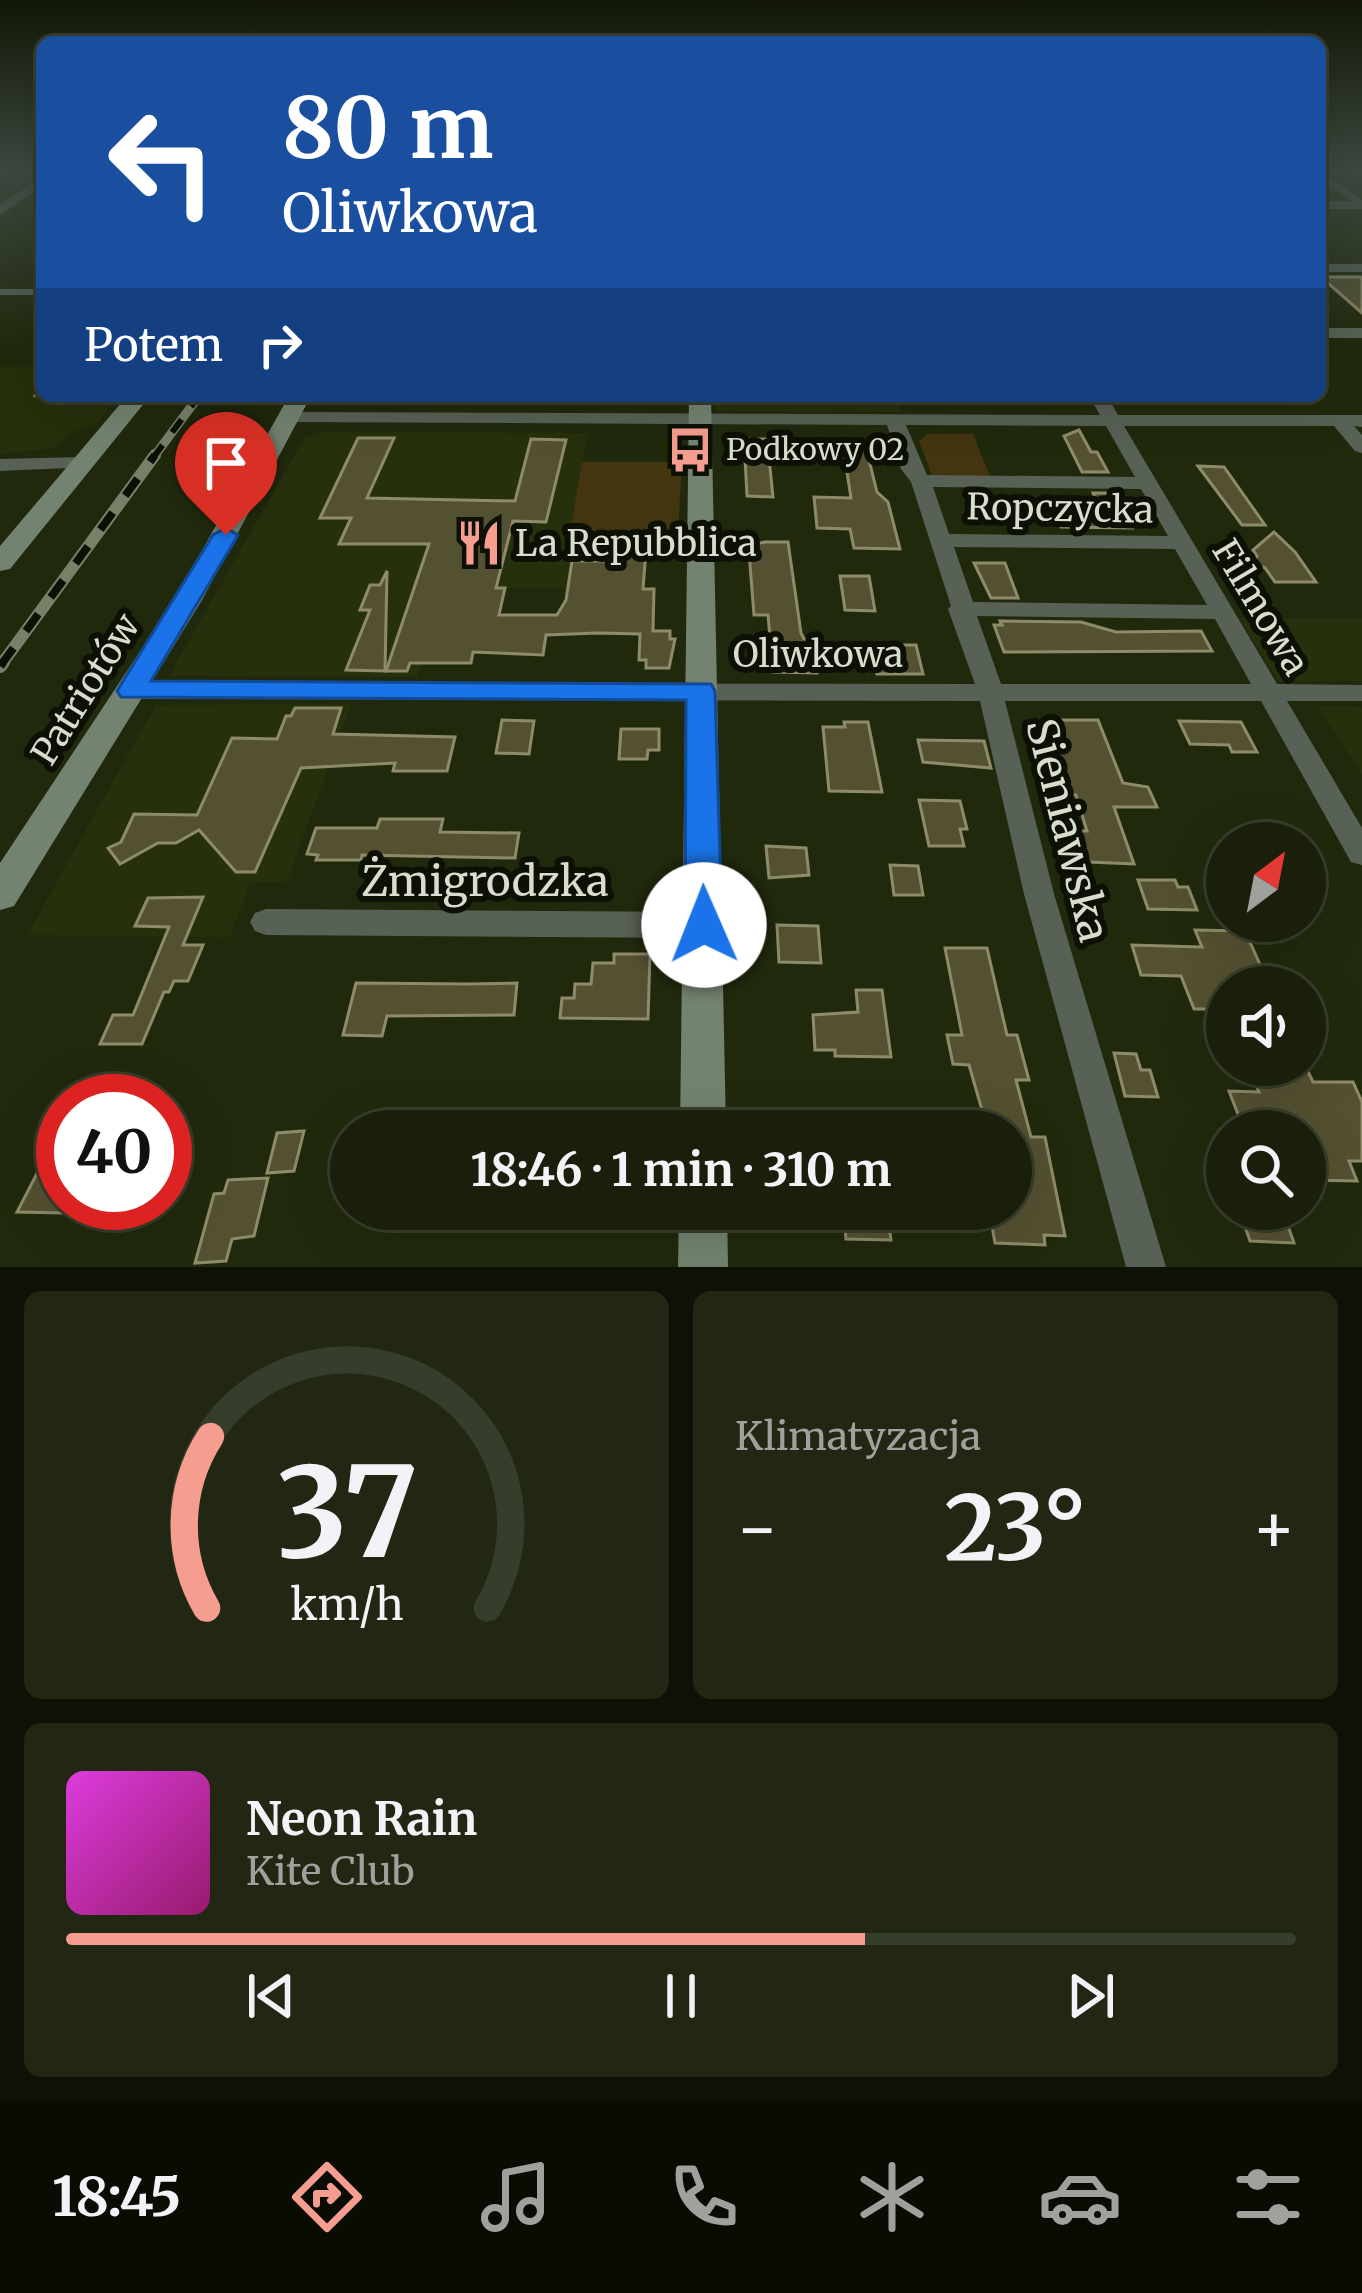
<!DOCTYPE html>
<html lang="pl">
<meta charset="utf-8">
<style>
:root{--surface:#191f0a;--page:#222713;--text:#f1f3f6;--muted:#9fa29c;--line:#373d2b;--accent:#f59d8e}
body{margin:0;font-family:Merriweather,serif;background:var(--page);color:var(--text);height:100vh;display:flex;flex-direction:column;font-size:45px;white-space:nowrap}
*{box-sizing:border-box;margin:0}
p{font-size:39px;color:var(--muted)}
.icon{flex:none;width:66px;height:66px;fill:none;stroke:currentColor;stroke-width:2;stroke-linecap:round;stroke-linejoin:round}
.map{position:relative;height:1267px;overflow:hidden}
.panel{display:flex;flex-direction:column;gap:24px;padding:24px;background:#0e1106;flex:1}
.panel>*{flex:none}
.top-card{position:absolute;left:36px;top:36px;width:1290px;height:366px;border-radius:18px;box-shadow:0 12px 48px #0002,0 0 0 3px var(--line);background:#1a4fa0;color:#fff;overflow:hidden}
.needle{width:78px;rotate:32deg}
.fabs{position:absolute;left:1206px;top:822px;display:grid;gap:24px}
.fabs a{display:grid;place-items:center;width:120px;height:120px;border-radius:50%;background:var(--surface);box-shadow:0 12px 48px #0002,0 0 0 3px var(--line);font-size:60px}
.speed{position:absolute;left:36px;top:1074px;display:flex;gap:24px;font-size:60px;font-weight:700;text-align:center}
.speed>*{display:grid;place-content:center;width:156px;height:156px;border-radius:50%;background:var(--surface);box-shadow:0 12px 48px #0002,0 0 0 3px var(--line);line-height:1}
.speed .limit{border:18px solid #d22;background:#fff;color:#111}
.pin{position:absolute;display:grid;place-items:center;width:102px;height:102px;color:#fff;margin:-123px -51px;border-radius:50% 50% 50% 0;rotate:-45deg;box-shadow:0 0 12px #0007}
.pin .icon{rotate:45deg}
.me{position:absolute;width:132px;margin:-66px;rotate:359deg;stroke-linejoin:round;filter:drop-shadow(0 0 9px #0008)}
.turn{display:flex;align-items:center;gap:42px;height:252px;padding:0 48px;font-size:54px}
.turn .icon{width:156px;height:156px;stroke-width:2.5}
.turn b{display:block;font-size:84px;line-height:102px}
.then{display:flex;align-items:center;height:114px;padding:0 48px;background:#0003;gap:24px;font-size:45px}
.big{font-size:90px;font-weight:700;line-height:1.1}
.panel .widget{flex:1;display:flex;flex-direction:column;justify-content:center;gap:18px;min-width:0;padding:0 42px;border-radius:18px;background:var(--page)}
.panel .dial{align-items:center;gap:0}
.dial svg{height:312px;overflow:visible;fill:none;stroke:var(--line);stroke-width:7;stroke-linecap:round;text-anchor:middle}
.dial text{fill:var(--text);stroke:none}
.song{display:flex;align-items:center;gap:36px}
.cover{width:144px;height:144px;border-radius:18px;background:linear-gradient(135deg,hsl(300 70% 55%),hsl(320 70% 35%))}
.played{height:12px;border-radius:6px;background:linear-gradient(90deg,var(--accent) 65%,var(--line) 65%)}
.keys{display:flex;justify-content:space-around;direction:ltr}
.heat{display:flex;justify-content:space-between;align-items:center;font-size:66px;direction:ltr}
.panel .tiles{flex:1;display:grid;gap:24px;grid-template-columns:1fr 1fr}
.widget:last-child{grid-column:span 2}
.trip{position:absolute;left:330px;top:1110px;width:702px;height:120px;border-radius:60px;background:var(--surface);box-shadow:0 12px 48px #0002,0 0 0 3px var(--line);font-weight:700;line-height:120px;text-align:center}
.tab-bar{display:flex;height:192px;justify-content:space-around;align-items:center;background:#0a0c04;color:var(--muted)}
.tab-bar .icon{width:84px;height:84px}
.tab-bar .on{color:var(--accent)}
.tab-bar b{font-size:54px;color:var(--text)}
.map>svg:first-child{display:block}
.built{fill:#27300c}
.green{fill:#443511}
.building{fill:#545132;stroke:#8e8b6a;stroke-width:3}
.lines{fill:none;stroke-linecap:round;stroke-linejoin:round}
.path{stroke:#5a6149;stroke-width:3;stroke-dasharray:3 4.5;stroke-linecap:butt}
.lane{stroke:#586156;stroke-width:6}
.street{fill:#586156;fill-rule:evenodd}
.secondary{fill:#748371;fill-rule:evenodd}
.rail-far2-casing{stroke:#798069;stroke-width:9}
.rail-far1-casing{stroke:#798069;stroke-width:12}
.rail-casing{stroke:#798069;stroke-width:14}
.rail-far2{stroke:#0d1005;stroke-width:6;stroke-dasharray:16;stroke-linecap:butt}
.rail-far1{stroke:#0d1005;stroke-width:8;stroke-dasharray:21;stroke-linecap:butt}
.rail{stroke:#0d1005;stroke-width:9;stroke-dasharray:27;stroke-linecap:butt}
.route{fill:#1a73e8;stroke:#114b97;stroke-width:3}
.labels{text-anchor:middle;stroke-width:12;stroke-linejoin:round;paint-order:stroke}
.far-poi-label{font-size:30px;fill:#d8ddcd;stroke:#0d1005;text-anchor:start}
.street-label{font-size:36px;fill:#d8ddcd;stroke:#0d1005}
.poi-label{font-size:36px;fill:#d8ddcd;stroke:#0d1005;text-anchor:start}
.near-street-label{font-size:42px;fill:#d8ddcd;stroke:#0d1005}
</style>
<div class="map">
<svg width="1362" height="1267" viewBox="0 0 1362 1267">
<rect width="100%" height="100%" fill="#21290d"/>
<g class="built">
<path d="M0,367H42V396H120L96,424L70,433L55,448L0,454Z"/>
<path d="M715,396H896L901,412L715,411Z"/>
<path d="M321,431L588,433L570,530L576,531L567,589L444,587L417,677L169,676L305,437Z"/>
<path d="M1239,618H1362V681H1278Z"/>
<path d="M328,704L351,705L287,881L250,883L230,937L27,935L156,705Z"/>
<path d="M1317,706L1362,707V775Z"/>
</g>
<g class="green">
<path d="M927,434H973L991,479L933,478L919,441Z"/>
<path d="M582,462H682L678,531H570Z"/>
</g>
<g class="building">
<path d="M1321,277H1362V313Z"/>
<path d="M1079,430L1091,452H1097L1108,472H1082L1064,436Z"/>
<path d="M358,438H394L367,498L515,501L531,439L566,440L546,522L513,521L496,588H505L499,615H557L566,600L572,561H614L615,551H646L643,589H654L653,631H670V639H675L669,668H646V660H639L640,634L598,633L546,635L543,655L473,652L471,663H410L407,671H386L429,544H339L351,518H320Z"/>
<path d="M873,438L869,460L877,492L888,502L900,549L854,548L850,529L817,528L814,497L851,498L844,453Z"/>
<path d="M744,439H767L773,497L747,496Z"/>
<path d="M1198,466L1224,467L1265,525H1242Z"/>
<path d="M1093,493H1113L1132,528L1061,527L1053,508L1098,505Z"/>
<path d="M1274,532L1295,552L1316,582H1275L1265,568L1250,561L1257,556L1253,550Z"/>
<path d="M765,542H788L801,633L804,639L815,641L817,673L773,672L768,615H754L750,565V545Z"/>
<path d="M974,563H1005L1018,598H991Z"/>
<path d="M387,571L385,671L346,670L370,610H360L370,585H380Z"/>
<path d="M840,576H869L875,611L845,610Z"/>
<path d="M1000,621L1081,622L1116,632L1201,631L1212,651L1004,652L994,625H1002Z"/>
<path d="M872,645H916L923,674H877Z"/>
<path d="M295,708H341L333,734L455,737L447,771H393L395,763L301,768L255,872H236L199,830L176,843H158L120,864L108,848L121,842L134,814L197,815L232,738L277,739L286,716H291Z"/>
<path d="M502,720L534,721L529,754L496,753Z"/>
<path d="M1045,720H1098L1123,783L1148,787L1157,807H1114L1134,864L1088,862L1084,851L1070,850L1064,830L1087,831L1076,795L1069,794L1057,752H1038L1030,727H1048Z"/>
<path d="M1179,721L1241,722L1257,752H1232L1229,745L1190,744Z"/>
<path d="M844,722H868L882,792L829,791L823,727H845Z"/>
<path d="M621,729H659V750H648L647,759H619Z"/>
<path d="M918,740L984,741L991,768L923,762Z"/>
<path d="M919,800L960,801L967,829H960L964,846H929Z"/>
<path d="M380,819H443L440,832L519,833L515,858L362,855L361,860H316L318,855L307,854L316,828H377Z"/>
<path d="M766,846L806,848L809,875L769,878Z"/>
<path d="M890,865L918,866L923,895H894Z"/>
<path d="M1138,880H1175L1178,887H1188L1197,910L1148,909Z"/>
<path d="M203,897L183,945H203L188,981H174L169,992H164L142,1044H100L113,1015H133L169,927L135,926L148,898Z"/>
<path d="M777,925L818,926L821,963L779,962Z"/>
<path d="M1195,930L1245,931L1270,987H1227V1009H1194L1181,976L1141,975L1132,945L1202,947Z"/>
<path d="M945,948H987L1007,1035H1017L1029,1080H1016L1031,1137H1045L1065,1236L1044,1235L1045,1245L995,1243L989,1209H1011V1131H988L969,1065L953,1064L947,1035H962Z"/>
<path d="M614,954H650L648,1019L560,1018L562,998H574L575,984H591L593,963H614Z"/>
<path d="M356,983L470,984L517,983L514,1015L387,1016L382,1036L343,1035Z"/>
<path d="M856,990H882L891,1057L835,1056V1050H815L813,1015L858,1012Z"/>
<path d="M1114,1053L1136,1054L1141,1070H1150L1158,1097L1125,1096Z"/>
<path d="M1248,1065H1305L1313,1082H1353L1362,1102V1161H1349L1357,1181L1305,1180V1131H1276L1273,1123L1241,1122L1229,1091L1259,1092Z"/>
<path d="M834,1109H875L878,1131H836Z"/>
<path d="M304,1131L294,1171L267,1173L277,1133Z"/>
<path d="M46,1156L63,1157V1213L17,1212Z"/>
<path d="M268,1178L254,1236L232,1239L226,1261L195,1263L214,1194L224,1193L228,1180Z"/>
<path d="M843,1209H887L891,1240L846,1239Z"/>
<path d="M1239,1209H1282L1294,1243L1250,1241Z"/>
</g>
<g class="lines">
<g class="path">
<path d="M0,176L18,179"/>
<path d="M0,176L14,170"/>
<path d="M33,396H64"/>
</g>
<g class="lane">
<path d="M1320,174L1362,204"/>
<path d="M0,292H42"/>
</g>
<g class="street">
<path d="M42,176V186L0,215V205Z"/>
<rect x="1320" y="201" width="42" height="8"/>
<rect x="1320" y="264" width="42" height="8"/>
<rect x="1320" y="328" width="42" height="10"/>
<path d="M1089,396H1107L1118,415H1362V427L1354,426L1362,435V453L1355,451L1334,426H1124L1277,684L1362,685V701H1287L1362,828V865L1351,862L1261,701H1005L1054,894L1166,1267H1126L1024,894L980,701L131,699L118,691L131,683L975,684L948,609L951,606L911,482L901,469L887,425L288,422L279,417L288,412L1100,415ZM906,425L1106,426L1135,477L927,475ZM933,487L1141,489L1168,536L949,534ZM954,547L1175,549L1207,605L973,602ZM977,616L1215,619L1251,684H1001Z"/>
<path d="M84,457L91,459V467L0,471V459Z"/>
<path d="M266,909L704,912L715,916L720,925L715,934L704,938L266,935L255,931L250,922L255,913Z"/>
</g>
<g class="secondary">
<path d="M127,396H150L10,569L0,571V546Z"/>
<path d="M289,396H311L202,600L14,906L0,910V863L174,600Z"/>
<path d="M689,396H711L726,1131H680Z"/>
<path d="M679,1209H727L728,1267H678Z"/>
</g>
<g class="rail-far2-casing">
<path id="rail-far2" d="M153,458L199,396"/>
</g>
<g class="rail-far1-casing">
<path id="rail-far1" d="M1,665L155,455"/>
</g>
<g class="rail-casing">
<path id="rail" d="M0,666L3,662"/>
</g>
<use href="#rail-far2" class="rail-far2"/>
<use href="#rail-far1" class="rail-far1"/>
<use href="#rail" class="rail"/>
</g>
<linearGradient id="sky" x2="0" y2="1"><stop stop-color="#121707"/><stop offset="0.49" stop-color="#3d4940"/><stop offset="1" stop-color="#3d4940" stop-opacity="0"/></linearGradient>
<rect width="1362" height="347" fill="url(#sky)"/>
<path class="route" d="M226,528L238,535L151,681L711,684L715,691L722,925L716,935L704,939L691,935L685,925L686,700L121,697L117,691L213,535Z"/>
<defs>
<g id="bus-bare" transform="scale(3.6)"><path d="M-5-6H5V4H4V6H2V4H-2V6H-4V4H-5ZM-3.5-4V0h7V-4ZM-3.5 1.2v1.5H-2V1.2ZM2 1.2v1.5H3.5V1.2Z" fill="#f59d8e" stroke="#0d1005" stroke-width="2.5" paint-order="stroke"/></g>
<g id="restaurant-bare" transform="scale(3.6)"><path d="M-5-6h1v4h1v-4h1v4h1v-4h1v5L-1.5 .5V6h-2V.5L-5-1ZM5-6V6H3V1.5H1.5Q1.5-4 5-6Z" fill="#f59d8e" stroke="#0d1005" stroke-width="2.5" paint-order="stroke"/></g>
</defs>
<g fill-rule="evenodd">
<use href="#bus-bare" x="690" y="450"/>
<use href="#restaurant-bare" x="479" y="543"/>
</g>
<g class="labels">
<g class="far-poi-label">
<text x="726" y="460">Podkowy 02</text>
</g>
<g class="street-label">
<text transform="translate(1060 508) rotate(1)" y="13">Ropczycka</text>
<text transform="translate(1261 607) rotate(59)" y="13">Filmowa</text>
<text x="818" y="667">Oliwkowa</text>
<text transform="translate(85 689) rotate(-58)" y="13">Patriotów</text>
</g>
<g class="poi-label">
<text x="515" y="556">La Repubblica</text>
</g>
<g class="near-street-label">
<text transform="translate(1068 830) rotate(76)" y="15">Sieniawska</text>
<text x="485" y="896">Żmigrodzka</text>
</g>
</g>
</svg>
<div class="fabs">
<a><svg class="needle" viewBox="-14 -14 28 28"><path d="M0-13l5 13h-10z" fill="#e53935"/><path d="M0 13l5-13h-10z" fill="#9fa29c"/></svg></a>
<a><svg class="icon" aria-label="sound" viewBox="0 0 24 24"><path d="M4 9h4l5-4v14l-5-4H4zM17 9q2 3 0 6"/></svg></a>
<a><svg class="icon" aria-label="search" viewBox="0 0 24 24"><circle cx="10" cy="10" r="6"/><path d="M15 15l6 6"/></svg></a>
</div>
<div class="speed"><div class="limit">40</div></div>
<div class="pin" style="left:226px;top:535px;background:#d93025"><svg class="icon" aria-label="arrive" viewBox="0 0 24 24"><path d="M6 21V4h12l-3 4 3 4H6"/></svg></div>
<svg class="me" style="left:704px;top:925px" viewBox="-20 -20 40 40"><circle r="19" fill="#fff"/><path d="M0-13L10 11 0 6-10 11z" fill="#1a73e8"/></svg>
<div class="trip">18:46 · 1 min · 310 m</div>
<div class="top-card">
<div class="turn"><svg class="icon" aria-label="left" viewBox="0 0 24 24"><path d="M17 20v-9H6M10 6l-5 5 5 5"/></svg><div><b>80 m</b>Oliwkowa</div></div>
<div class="then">Potem<svg class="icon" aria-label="right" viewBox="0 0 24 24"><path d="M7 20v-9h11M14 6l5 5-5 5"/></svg></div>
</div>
</div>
<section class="panel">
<div class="tiles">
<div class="widget dial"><svg viewBox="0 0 100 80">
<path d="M14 69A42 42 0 1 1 86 69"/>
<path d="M14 69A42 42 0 0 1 15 25" stroke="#f59d8e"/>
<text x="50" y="56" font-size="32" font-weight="700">37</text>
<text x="50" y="72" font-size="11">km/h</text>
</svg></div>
<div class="widget"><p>Klimatyzacja</p>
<div class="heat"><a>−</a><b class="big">23°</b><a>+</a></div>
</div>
<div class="widget">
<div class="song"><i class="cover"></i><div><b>Neon Rain</b><p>Kite Club</p></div></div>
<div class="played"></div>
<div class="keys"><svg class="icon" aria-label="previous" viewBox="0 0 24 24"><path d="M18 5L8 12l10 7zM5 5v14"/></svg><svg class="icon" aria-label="pause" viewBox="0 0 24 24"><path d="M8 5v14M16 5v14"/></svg><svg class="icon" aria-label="next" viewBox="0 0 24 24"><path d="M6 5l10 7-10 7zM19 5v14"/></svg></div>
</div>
</div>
</section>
<nav class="tab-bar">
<b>18:45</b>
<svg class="icon on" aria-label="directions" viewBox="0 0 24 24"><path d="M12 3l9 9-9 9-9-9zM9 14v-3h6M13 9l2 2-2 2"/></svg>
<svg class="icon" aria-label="music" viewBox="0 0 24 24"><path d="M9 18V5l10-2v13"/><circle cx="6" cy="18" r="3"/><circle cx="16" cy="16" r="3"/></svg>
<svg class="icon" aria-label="phone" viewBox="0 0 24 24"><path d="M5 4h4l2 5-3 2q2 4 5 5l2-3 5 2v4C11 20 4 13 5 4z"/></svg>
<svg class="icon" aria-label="climate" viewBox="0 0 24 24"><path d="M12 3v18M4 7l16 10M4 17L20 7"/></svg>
<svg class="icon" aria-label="car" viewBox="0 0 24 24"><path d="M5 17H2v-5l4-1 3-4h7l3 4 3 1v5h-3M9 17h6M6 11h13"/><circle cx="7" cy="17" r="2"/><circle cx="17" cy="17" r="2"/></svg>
<svg class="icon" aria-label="filters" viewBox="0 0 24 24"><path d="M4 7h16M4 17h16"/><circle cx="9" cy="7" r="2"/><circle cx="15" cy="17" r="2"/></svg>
</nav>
